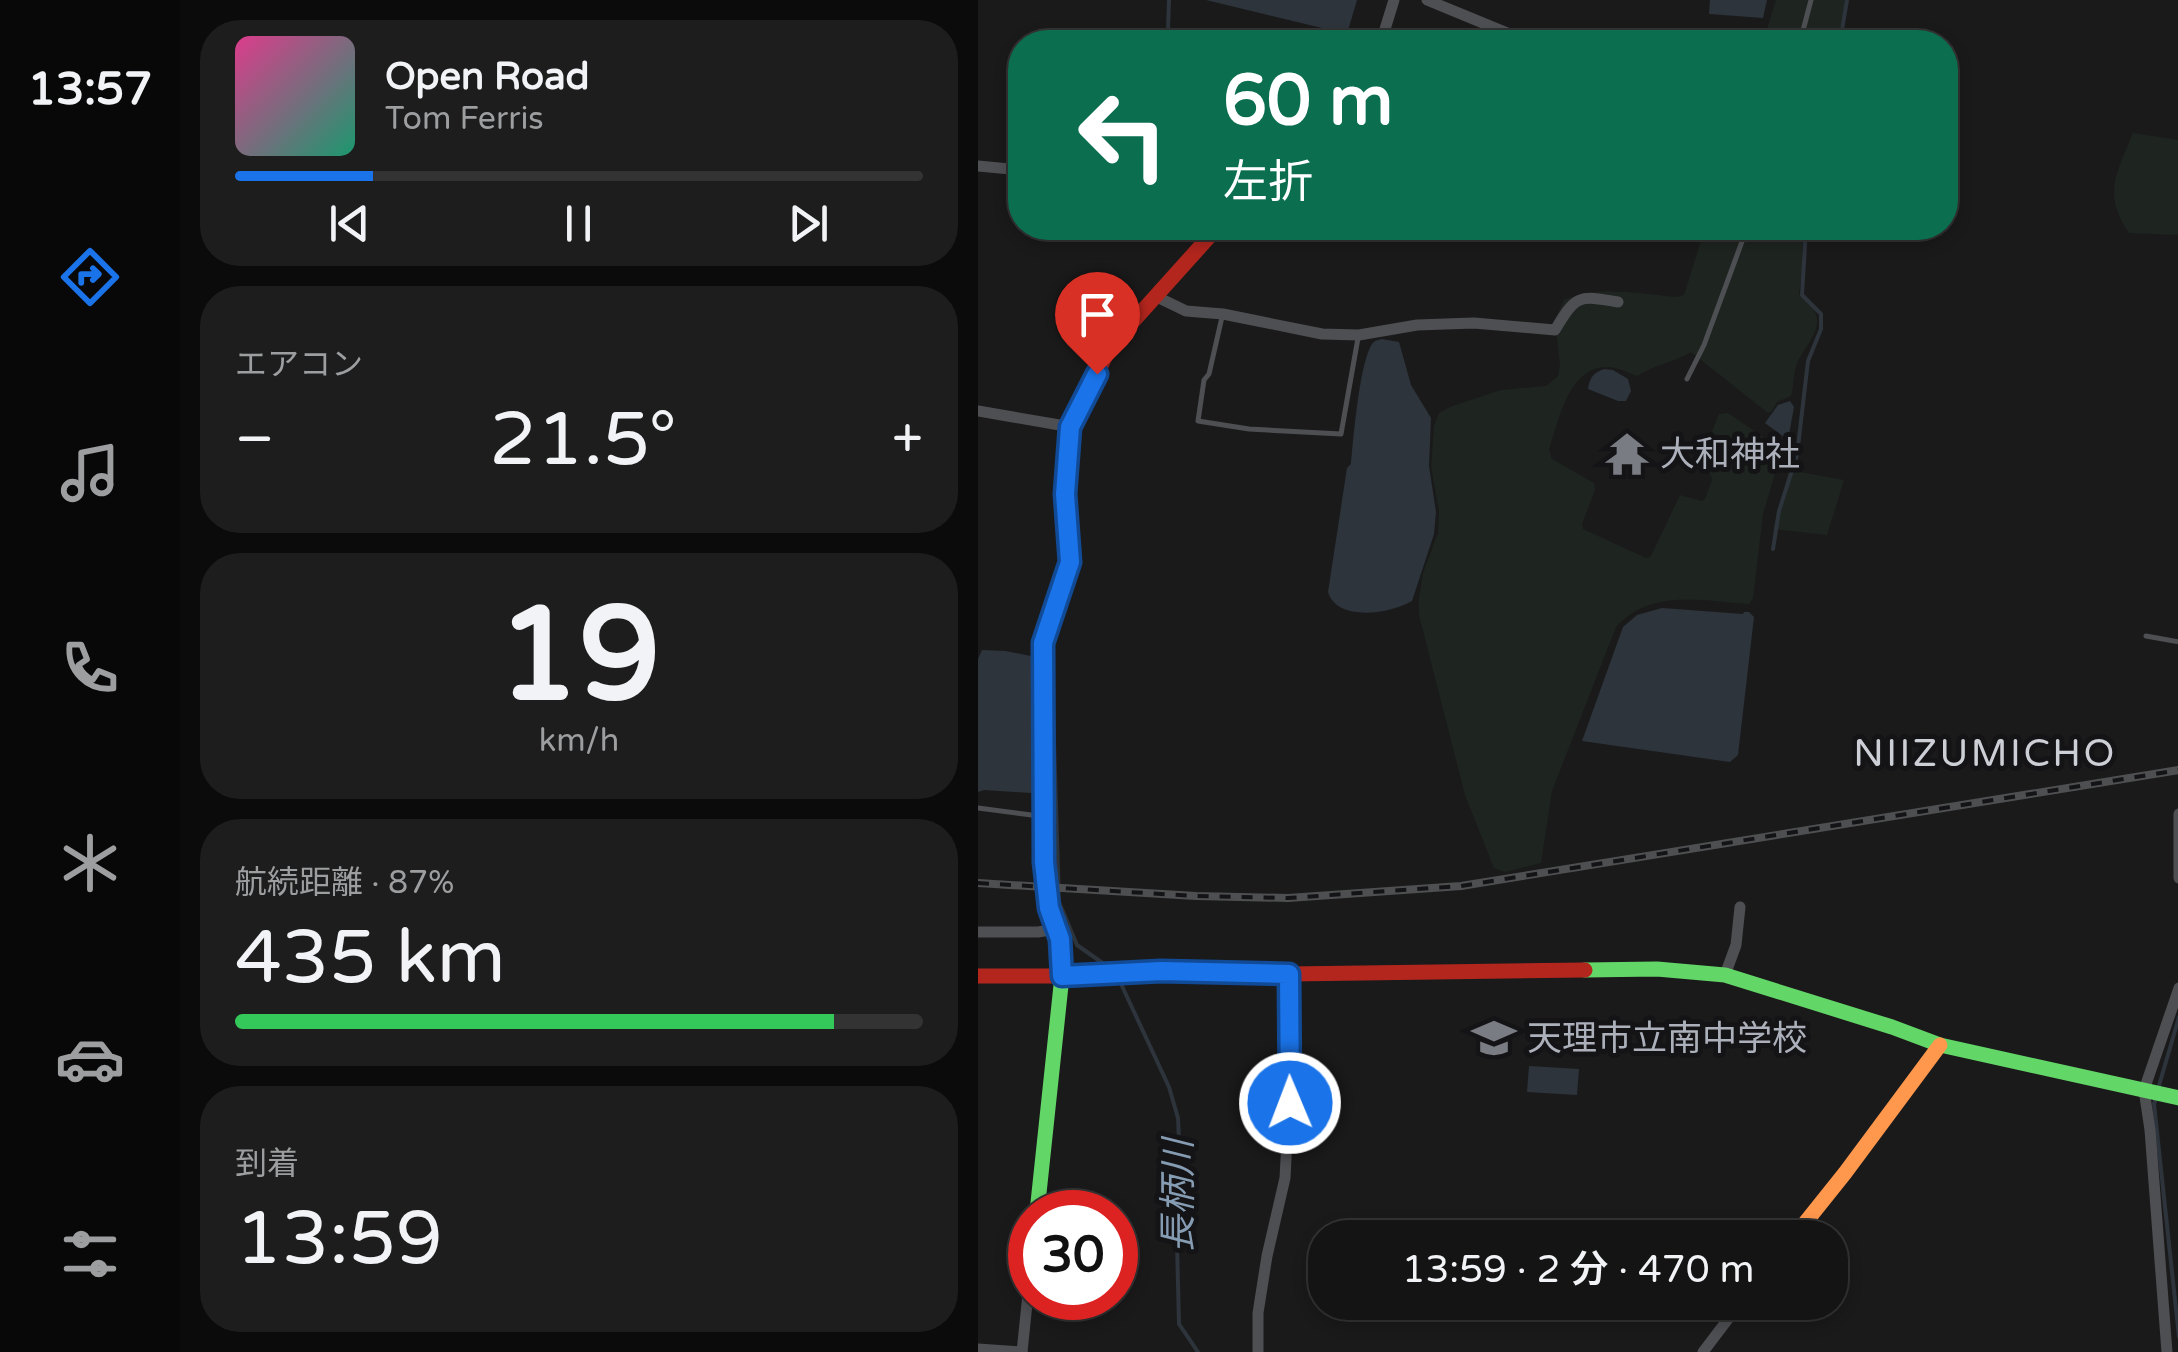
<!DOCTYPE html>
<html lang="ja">
<meta charset="utf-8">
<style>
:root{--surface:#141414;--page:#1d1d1d;--text:#f1f3f6;--muted:#9d9ea0;--line:#333334;--accent:#1a73e8}
body{margin:0;font-family:"Varela Round","Noto Sans JP",sans-serif;background:var(--page);color:var(--text);height:100vh;display:flex;flex-direction:column;font-size:38px;white-space:nowrap}
*{box-sizing:border-box;margin:0}
p{font-size:32px;color:var(--muted)}
.icon{flex:none;width:55px;height:55px;fill:none;stroke:currentColor;stroke-width:2;stroke-linecap:round;stroke-linejoin:round}
.map{position:relative;flex:1;overflow:hidden}
.drawer{display:flex;flex-direction:column;gap:20px;padding:20px;background:#0b0b0b;width:798px}
.drawer>*{flex:none}
.guide{position:absolute;left:30px;top:30px;width:950px;height:210px;border-radius:40px;box-shadow:0 5px 15px #0003,0 0 0 2px var(--line);background:#0b6e4f;color:#fff;overflow:hidden}
.speed{position:absolute;left:30px;top:1190px;display:flex;gap:20px;font-size:50px;font-weight:700;text-align:center}
.speed>*{display:grid;place-content:center;width:130px;height:130px;border-radius:50%;background:var(--surface);box-shadow:0 5px 15px #0003,0 0 0 2px var(--line);line-height:1}
.speed .limit{border:15px solid #d22;background:#fff;color:#111}
.pin{position:absolute;display:grid;place-items:center;width:85px;height:85px;color:#fff;margin:-102px -42px;border-radius:50% 50% 50% 0;rotate:-45deg;box-shadow:0 0 10px #0007}
.pin .icon{rotate:45deg}
.me{position:absolute;width:110px;margin:-55px;rotate:359deg;stroke-linejoin:round;filter:drop-shadow(0 0 8px #0008)}
.turn{display:flex;align-items:center;gap:35px;height:210px;padding:0 50px;font-size:45px}
.turn .icon{width:130px;height:130px;stroke-width:2.5}
.turn b{display:block;font-size:70px;line-height:85px}
.big{font-size:75px;font-weight:600;line-height:1.1}
.drawer .widget{flex:1;display:flex;flex-direction:column;justify-content:center;gap:15px;min-width:0;padding:0 35px;border-radius:40px;background:var(--page)}
.drawer .dial{align-items:center;gap:0}
.dial b{font-size:130px;line-height:1}
.song{display:flex;align-items:center;gap:30px}
.cover{width:120px;height:120px;border-radius:15px;background:linear-gradient(135deg,hsl(330 70% 55%),hsl(160 70% 35%))}
.played{height:10px;border-radius:5px;background:linear-gradient(90deg,var(--accent) 20%,var(--line) 20%)}
.keys{display:flex;justify-content:space-around;direction:ltr}
.heat{display:flex;justify-content:space-between;align-items:center;font-size:55px;direction:ltr}
.charge{height:15px;border-radius:8px;background:linear-gradient(90deg,#34c759 87%,var(--line) 0)}
.trip{position:absolute;left:330px;top:1220px;width:540px;height:100px;border-radius:40px;background:var(--surface);box-shadow:0 5px 15px #0003,0 0 0 2px var(--line);font-weight:600;line-height:100px;text-align:center}
main{display:flex;flex:1;min-height:0}
.tab-bar{display:flex;flex-direction:column;width:180px;justify-content:space-around;align-items:center;background:#080808;color:var(--muted)}
.tab-bar .icon{width:70px;height:70px}
.tab-bar .on{color:var(--accent)}
.tab-bar b{font-size:45px;color:var(--text)}
.map>svg:first-child{display:block}
.green{fill:#1e2420}
.water{fill:#2d343c}
.lines{fill:none;stroke-linecap:round;stroke-linejoin:round}
.stream{stroke:#2d343c;stroke-width:4}
.lane{stroke:#4e4f53;stroke-width:5}
.street{stroke:#4e4f53;stroke-width:11}
.fast{stroke:#63d668;stroke-width:15}
.slow{stroke:#ff974d;stroke-width:15}
.jam{stroke:#b3261e;stroke-width:15}
.rail-casing{stroke:#4e4f51;stroke-width:8}
.rail{stroke:#141416;stroke-width:4;stroke-dasharray:11;stroke-linecap:butt}
.route-casing{stroke:#114b97;stroke-width:25}
.route{stroke:#1a73e8;stroke-width:18}
.labels{text-anchor:middle;stroke-width:10;stroke-linejoin:round;paint-order:stroke}
.poi-label{font-size:35px;fill:#acb0ba;stroke:#141416;text-anchor:start}
.neighbourhood-label{font-size:38px;letter-spacing:2.5px;fill:#cdcfd6;stroke:#141416}
.water-label{font-size:38px;font-style:italic;fill:#859cb3;stroke:#141416}
</style>
<main>
<nav class="tab-bar">
<b>13:57</b>
<svg class="icon on" aria-label="directions" viewBox="0 0 24 24"><path d="M12 3l9 9-9 9-9-9zM9 14v-3h6M13 9l2 2-2 2"/></svg>
<svg class="icon" aria-label="music" viewBox="0 0 24 24"><path d="M9 18V5l10-2v13"/><circle cx="6" cy="18" r="3"/><circle cx="16" cy="16" r="3"/></svg>
<svg class="icon" aria-label="phone" viewBox="0 0 24 24"><path d="M5 4h4l2 5-3 2q2 4 5 5l2-3 5 2v4C11 20 4 13 5 4z"/></svg>
<svg class="icon" aria-label="climate" viewBox="0 0 24 24"><path d="M12 3v18M4 7l16 10M4 17L20 7"/></svg>
<svg class="icon" aria-label="car" viewBox="0 0 24 24"><path d="M5 17H2v-5l4-1 3-4h7l3 4 3 1v5h-3M9 17h6M6 11h13"/><circle cx="7" cy="17" r="2"/><circle cx="17" cy="17" r="2"/></svg>
<svg class="icon" aria-label="filters" viewBox="0 0 24 24"><path d="M4 7h16M4 17h16"/><circle cx="9" cy="7" r="2"/><circle cx="15" cy="17" r="2"/></svg>
</nav>
<section class="drawer">
<div class="widget">
<div class="song"><i class="cover"></i><div><b>Open Road</b><p>Tom Ferris</p></div></div>
<div class="played"></div>
<div class="keys"><svg class="icon" aria-label="previous" viewBox="0 0 24 24"><path d="M18 5L8 12l10 7zM5 5v14"/></svg><svg class="icon" aria-label="pause" viewBox="0 0 24 24"><path d="M8 5v14M16 5v14"/></svg><svg class="icon" aria-label="next" viewBox="0 0 24 24"><path d="M6 5l10 7-10 7zM19 5v14"/></svg></div>
</div>
<div class="widget"><p>エアコン</p>
<div class="heat"><a>−</a><b class="big">21.5°</b><a>+</a></div>
</div>
<div class="widget dial"><b>19</b><p>km/h</p></div>
<div class="widget"><p>航続距離 · 87%</p><b class="big">435 km</b><div class="charge"></div></div>
<div class="widget"><p>到着</p><b class="big">13:59</b></div>
</section>
<div class="map">
<svg width="1201" height="1352" viewBox="0 0 1201 1352">
<rect width="100%" height="100%" fill="#1a1a1a"/>
<g class="green">
<path d="M798,0H868L860,42H785Z"/>
<path d="M1155,133L1200,140V235L1151,233C1124,193 1139,173 1155,133Z"/>
<path d="M727,228H825L824,270L821,294C825,300 834,306 837,312C846,330 824,349 819,364C815,374 816,386 813,396L799,402L794,411L790,413L713,352C695,363 675,365 659,376C649,372 637,366 627,367C590,369 580,422 571,450L574,459L616,483L617,490L604,524L605,529L668,558L673,556L702,495L724,501L727,499L734,480L726,452L741,414L750,413L801,448L803,453L785,514L775,598L771,604C724,601 673,588 638,627L574,791L563,863L527,872L516,868L487,795L441,615V598L445,573L460,533L461,511L453,467L456,426L461,413L472,407L523,390L568,386L580,376L582,364L577,319L586,300C622,285 661,294 698,297L706,295Z"/>
<path d="M811,470L866,480L849,535L795,529Z"/>
</g>
<g class="water">
<path d="M228,0H379L369,34Z"/>
<path d="M732,0H789L785,18L731,14Z"/>
<path d="M404,339L421,342L433,385L453,418L451,466L458,512L456,534L434,601C412,614 359,622 350,592L369,468L373,464C375,443 382,354 396,342C398,340 401,340 404,339Z"/>
<path d="M626,369L635,370L650,379L653,391L648,401H640L610,389C612,377 615,373 626,369Z"/>
<path d="M812,401L816,407L810,440L787,423L800,405Z"/>
<path d="M684,608L765,614L766,612H771L776,617L760,755L752,762L604,741L645,627L659,615Z"/>
<path d="M4,650L27,651L53,656L58,789L53,793L6,790L0,792V659Z"/>
<path d="M551,1066L601,1069L599,1095L549,1092Z"/>
</g>
<g class="lines">
<g class="stream">
<path d="M191,0L190,31L238,42"/>
<path d="M862,42L869,0"/>
<path d="M795,549L801,511L819,455L830,361L843,329V314L824,295L828,228"/>
<path d="M73,645L81,902L99,945L126,964"/>
<path d="M144,986L191,1087L200,1118L202,1163L199,1243L201,1324L220,1352"/>
<path d="M1180,1089L1201,1017"/>
<path d="M1178,1098L1176,1104L1201,1337"/>
</g>
<g class="lane">
<path d="M822,42L833,0"/>
<path d="M244,317L231,374L226,380L220,421L271,429L363,434L380,338"/>
<path d="M709,379L726,345L769,228"/>
<path d="M1168,636L1201,642"/>
<path d="M0,808L61,816"/>
</g>
<g class="street">
<path d="M449,0L551,42"/>
<path d="M403,42L416,0"/>
<path d="M0,166L42,170"/>
<path d="M177,296L208,311L245,314L344,334L381,335L439,325L496,323L577,330C598,295 600,295 640,302"/>
<path d="M0,411L93,427"/>
<path d="M1201,814V878"/>
<path d="M0,932H60L78,929"/>
<path d="M747,975L758,945L762,907"/>
<path d="M0,1349L44,1352"/>
<path d="M44,1352L52,1275"/>
<path d="M280,1352V1313L289,1256L307,1178L311,1103V974"/>
<path d="M725,1352L763,1302"/>
<path d="M1189,1352L1172,1130L1166,1090L1201,988"/>
</g>
<g class="fast">
<path d="M607,970L679,969L747,975L914,1027L962,1045L1201,1098"/>
<path d="M59,1212L84,976L82,939L71,908L65,862V643L92,561L87,500"/>
</g>
<path class="slow" d="M815,1238L867,1173L962,1045"/>
<g class="jam">
<path d="M87,500L93,427L132,347L239,228"/>
<path d="M0,976H84L183,971L311,974L607,970"/>
</g>
<g class="rail-casing">
<path id="rail" d="M0,883L218,896L310,898L483,886L1201,770"/>
</g>
<use href="#rail" class="rail"/>
</g>
<g class="lines">
<g class="route-casing">
<path id="route" d="M119,374L92,427L87,494L92,562L65,643L66,862L71,908L82,939L84,976L183,971L311,974L312,1103"/>
</g>
<use href="#route" class="route"/>
</g>
<defs>
<g id="temple-bare" transform="scale(3.45)"><path d="M0-6L5-2H3V0L6.5 2.5H4V6H1.5V3h-3V6H-4V2.5H-6.5L-3 0V-2H-5Z" fill="#797c82" stroke="#141416" stroke-width="2.5" paint-order="stroke"/></g>
<g id="school-bare" transform="scale(3.45)"><path d="M0-5L7-2L0 1L-7-2ZM-4 1L0 2.5L4 1V4Q0 6-4 4Z" fill="#797c82" stroke="#141416" stroke-width="2.5" paint-order="stroke"/></g>
</defs>
<g fill-rule="evenodd">
<use href="#temple-bare" x="649" y="454"/>
<use href="#school-bare" x="516" y="1038"/>
</g>
<g class="labels">
<g class="poi-label">
<text x="682" y="466">大和神社</text>
<text x="549" y="1050">天理市立南中学校</text>
</g>
<g class="neighbourhood-label">
<text x="1007" y="766">NIIZUMICHO</text>
</g>
<g class="water-label">
<text transform="translate(200 1196) rotate(-90)" y="13">長柄川</text>
</g>
</g>
</svg>
<div class="speed"><div class="limit">30</div></div>
<div class="pin" style="left:119px;top:374px;background:#d93025"><svg class="icon" aria-label="arrive" viewBox="0 0 24 24"><path d="M6 21V4h12l-3 4 3 4H6"/></svg></div>
<svg class="me" style="left:312px;top:1103px" viewBox="-20 -20 40 40"><circle r="17" fill="#1a73e8" stroke="#fff" stroke-width="3"/><path d="M0-11L8 9 0 5-8 9z" fill="#fff"/></svg>
<div class="trip">13:59 · 2 分 · 470 m</div>
<div class="guide">
<div class="turn"><svg class="icon" aria-label="left" viewBox="0 0 24 24"><path d="M17 20v-9H6M10 6l-5 5 5 5"/></svg><div><b>60 m</b>左折</div></div>
</div>
</div>
</main>
